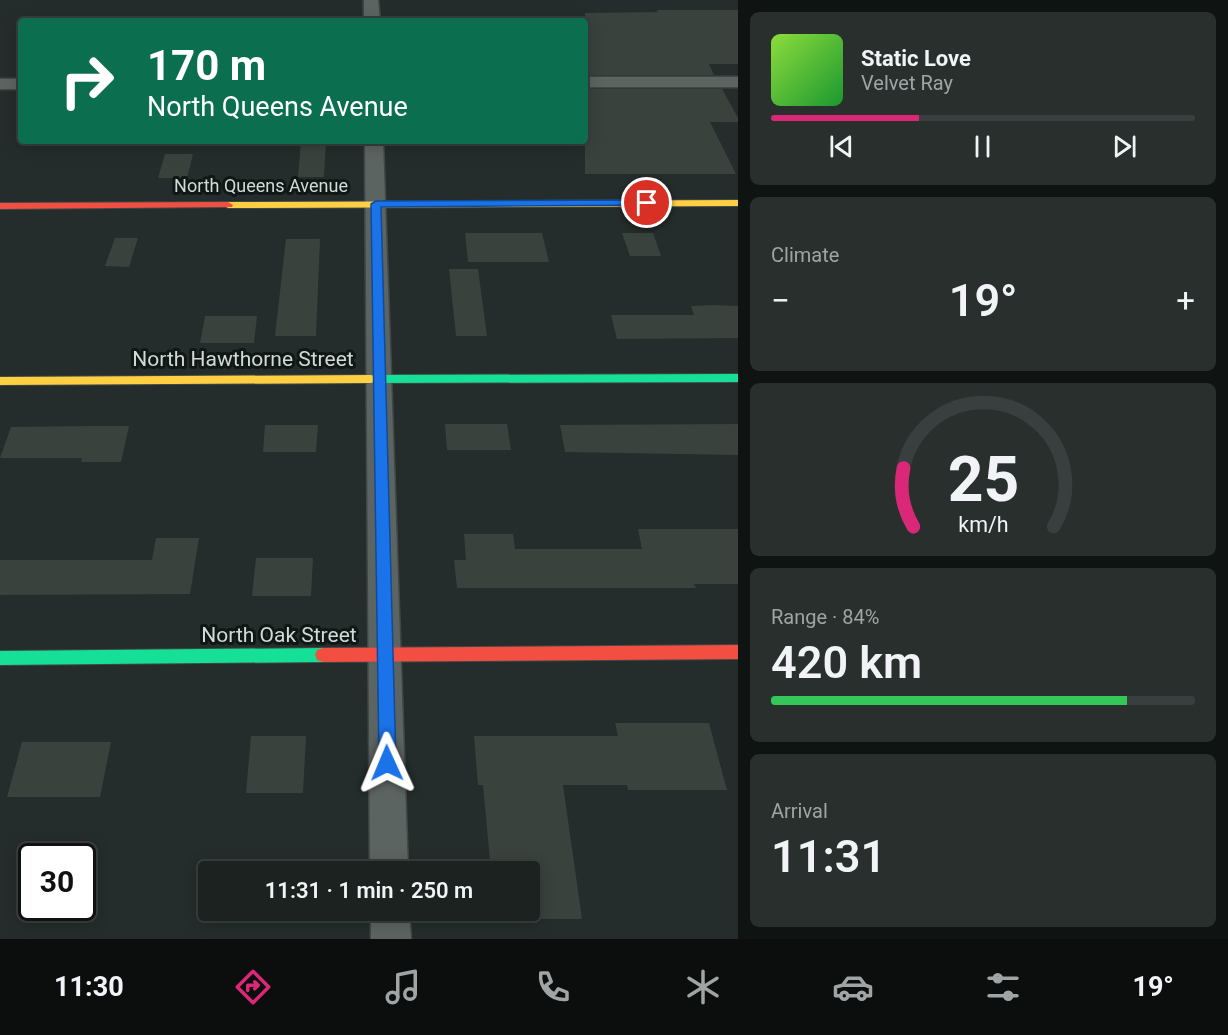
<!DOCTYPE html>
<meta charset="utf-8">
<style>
:root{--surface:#1b2220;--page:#282f2d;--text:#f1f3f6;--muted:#a0a4a5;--line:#393f3e;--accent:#db2777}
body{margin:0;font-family:Roboto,sans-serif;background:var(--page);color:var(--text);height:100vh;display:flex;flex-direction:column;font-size:22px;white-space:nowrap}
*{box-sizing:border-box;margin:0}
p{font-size:20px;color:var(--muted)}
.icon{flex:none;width:33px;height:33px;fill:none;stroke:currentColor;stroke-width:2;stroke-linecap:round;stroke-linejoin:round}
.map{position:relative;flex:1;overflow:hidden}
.sheet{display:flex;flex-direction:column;gap:12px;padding:12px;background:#0f1312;width:490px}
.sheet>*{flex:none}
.guide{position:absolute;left:18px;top:18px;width:570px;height:126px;border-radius:6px;box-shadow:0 3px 15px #0003,0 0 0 2px var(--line);background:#0b6e4f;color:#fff;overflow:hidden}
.speed{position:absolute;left:18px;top:843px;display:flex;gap:12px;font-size:30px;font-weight:700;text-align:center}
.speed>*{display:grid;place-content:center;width:78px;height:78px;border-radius:50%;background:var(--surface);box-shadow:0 3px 15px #0003,0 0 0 2px var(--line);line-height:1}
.speed .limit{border:3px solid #111;border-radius:9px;background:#fff;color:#111}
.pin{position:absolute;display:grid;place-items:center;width:51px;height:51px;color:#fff;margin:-26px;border:3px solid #fff;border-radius:50%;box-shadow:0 2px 6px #0007}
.me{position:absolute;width:66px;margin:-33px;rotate:359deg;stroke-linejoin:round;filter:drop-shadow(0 0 4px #0008)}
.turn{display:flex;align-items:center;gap:21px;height:126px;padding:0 30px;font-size:27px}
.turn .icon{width:78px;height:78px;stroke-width:2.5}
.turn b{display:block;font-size:42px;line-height:51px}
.big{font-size:45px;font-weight:600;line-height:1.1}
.sheet .tile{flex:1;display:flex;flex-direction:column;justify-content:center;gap:9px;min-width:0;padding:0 21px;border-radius:9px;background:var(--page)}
.sheet .dial{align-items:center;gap:0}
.dial svg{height:156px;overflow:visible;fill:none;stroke:var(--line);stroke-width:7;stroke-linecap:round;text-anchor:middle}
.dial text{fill:var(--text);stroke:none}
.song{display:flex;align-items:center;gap:18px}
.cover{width:72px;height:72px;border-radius:9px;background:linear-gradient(135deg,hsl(90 70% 55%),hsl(130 70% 35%))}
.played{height:6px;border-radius:3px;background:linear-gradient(90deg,var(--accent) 35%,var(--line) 35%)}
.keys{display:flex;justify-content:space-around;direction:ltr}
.heat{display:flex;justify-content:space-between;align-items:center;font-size:33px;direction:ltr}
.charge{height:9px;border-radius:4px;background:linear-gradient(90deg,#34c759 84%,var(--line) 0)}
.trip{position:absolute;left:198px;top:861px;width:342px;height:60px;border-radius:6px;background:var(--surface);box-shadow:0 3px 15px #0003,0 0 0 2px var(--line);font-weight:600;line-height:60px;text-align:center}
.menu{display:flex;height:96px;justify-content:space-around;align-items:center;background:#0b0e0d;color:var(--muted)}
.menu .icon{width:42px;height:42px}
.menu .active{color:var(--accent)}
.menu b{font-size:27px;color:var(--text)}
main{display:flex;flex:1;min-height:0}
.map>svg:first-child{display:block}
.building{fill:#39423d}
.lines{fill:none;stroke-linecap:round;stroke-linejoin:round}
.street-casing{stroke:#404846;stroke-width:3}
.fast-casing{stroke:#404846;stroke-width:2}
.slow-casing{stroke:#404846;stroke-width:2}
.jam-casing{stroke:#404846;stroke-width:2}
.street{fill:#5c6462;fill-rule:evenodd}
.fast{fill:#16e098;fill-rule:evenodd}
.slow{fill:#ffcf43;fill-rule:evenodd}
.jam{fill:#f24e42;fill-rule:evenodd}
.route{fill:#1a73e8;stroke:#114b97;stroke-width:1.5}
.labels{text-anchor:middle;stroke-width:6;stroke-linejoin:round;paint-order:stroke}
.far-street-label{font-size:18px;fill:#d0dad7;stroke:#101715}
.street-label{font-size:21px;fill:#d0dad7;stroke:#101715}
</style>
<main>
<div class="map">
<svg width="738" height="939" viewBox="0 0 738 939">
<rect width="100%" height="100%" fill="#242d2b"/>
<g class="building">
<path d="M657,10H738V64H709L714,75H585V13L658,12Z"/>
<path d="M585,89H722L738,118V122H710L736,174H585Z"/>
<path d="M301,141H326L324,177H298Z"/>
<path d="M165,154H193L187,178H158Z"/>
<path d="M465,233H542L549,262H468Z"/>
<path d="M622,233H653L661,256H630Z"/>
<path d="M115,238H138L129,267L105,266Z"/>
<path d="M286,239H320L316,336H275Z"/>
<path d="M449,269H478L487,336H456Z"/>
<path d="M715,305L738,306V338L617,339L611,315H694L691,306Z"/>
<path d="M205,316H257L254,343H200Z"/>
<path d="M445,424H507L511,450H447Z"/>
<path d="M738,424V455L565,452L560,425Z"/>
<path d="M265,425H318L316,452H263Z"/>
<path d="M91,426H129L121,462H81L82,458H0L11,427Z"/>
<path d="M638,529H738V584H694L696,588H457L454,560H466L464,534H513L515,549H642Z"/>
<path d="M156,538H199L190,594L0,595V560H152Z"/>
<path d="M256,558H313L311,596H252Z"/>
<path d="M615,723H709L727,790H628L627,785H563L582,919H495L494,910H530V872H491L483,785H478L474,736H618Z"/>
<path d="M251,736H306L303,793H246Z"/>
<path d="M22,742H111L100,797H7Z"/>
</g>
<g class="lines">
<g class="street-casing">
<g id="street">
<path d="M364,0H378L380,21H364Z"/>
<rect x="585" y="77" width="153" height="10"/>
<rect x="0" y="79" width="21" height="10"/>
<path d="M365,141H383L408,872H370Z"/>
<path d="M371,910H409L411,939H371Z"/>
</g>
</g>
<g class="fast-casing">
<g id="fast">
<path d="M738,374V382L371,383L365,379L371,375Z"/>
<path d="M323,648L329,650L331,655L329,660L323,662L0,665V651Z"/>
</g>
</g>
<g class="slow-casing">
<g id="slow">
<path d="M738,200V206L228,208L223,205L228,202Z"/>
<path d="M371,375L377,379L371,383L0,385V377Z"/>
</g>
</g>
<g class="jam-casing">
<g id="jam">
<path d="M228,202L233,205L232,207L0,209V203Z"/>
<path d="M738,645V659L323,662L317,660L315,655L317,650L323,648Z"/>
</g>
</g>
<use href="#street" class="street"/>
<use href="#fast" class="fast"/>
<use href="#slow" class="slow"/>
<use href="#jam" class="jam"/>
</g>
<path class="route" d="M647,200L652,203L651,205L381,207L396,763L394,769L387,772L381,769L379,763L371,204L376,201Z"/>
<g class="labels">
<g class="far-street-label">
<text x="261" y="192">North Queens Avenue</text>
</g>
<g class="street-label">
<text x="243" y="366">North Hawthorne Street</text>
<text x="279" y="642">North Oak Street</text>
</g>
</g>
</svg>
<div class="speed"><div class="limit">30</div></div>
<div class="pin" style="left:647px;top:203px;background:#d93025"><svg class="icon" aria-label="arrive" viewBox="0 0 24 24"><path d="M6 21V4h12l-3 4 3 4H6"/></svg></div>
<svg class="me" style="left:387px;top:763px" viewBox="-20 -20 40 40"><path d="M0-17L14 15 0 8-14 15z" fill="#1a73e8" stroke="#fff" stroke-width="4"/></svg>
<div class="trip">11:31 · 1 min · 250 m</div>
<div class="guide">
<div class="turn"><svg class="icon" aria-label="right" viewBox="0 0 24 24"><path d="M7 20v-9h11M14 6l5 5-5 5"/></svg><div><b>170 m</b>North Queens Avenue</div></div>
</div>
</div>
<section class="sheet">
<div class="tile">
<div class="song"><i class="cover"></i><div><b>Static Love</b><p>Velvet Ray</p></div></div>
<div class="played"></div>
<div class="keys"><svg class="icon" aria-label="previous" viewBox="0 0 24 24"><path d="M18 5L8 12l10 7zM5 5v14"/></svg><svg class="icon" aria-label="pause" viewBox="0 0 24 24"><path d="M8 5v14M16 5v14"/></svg><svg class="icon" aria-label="next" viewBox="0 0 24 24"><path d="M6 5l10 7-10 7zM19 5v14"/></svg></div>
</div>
<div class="tile"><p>Climate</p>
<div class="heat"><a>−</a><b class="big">19°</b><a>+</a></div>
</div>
<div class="tile dial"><svg viewBox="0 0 100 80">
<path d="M14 69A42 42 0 1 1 86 69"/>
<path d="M14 69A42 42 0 0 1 9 39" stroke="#db2777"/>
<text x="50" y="56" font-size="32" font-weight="700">25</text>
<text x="50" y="72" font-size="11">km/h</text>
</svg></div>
<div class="tile"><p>Range · 84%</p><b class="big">420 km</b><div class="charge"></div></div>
<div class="tile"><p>Arrival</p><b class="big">11:31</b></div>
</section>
</main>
<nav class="menu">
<b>11:30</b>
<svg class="icon active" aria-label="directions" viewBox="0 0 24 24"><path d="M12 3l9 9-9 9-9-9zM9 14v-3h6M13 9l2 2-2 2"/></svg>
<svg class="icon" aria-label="music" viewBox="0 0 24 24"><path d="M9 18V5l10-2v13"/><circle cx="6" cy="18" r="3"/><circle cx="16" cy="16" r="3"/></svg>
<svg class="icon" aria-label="phone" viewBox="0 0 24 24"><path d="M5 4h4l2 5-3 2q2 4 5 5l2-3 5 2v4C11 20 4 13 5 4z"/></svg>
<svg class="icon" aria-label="climate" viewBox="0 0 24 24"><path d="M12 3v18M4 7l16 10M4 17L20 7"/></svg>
<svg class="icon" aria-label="car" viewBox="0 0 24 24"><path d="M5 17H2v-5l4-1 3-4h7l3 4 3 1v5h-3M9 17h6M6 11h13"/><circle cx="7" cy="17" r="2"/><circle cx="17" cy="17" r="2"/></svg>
<svg class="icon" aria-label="filters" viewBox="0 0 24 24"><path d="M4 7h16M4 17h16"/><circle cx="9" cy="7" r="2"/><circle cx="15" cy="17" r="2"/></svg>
<b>19°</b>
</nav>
